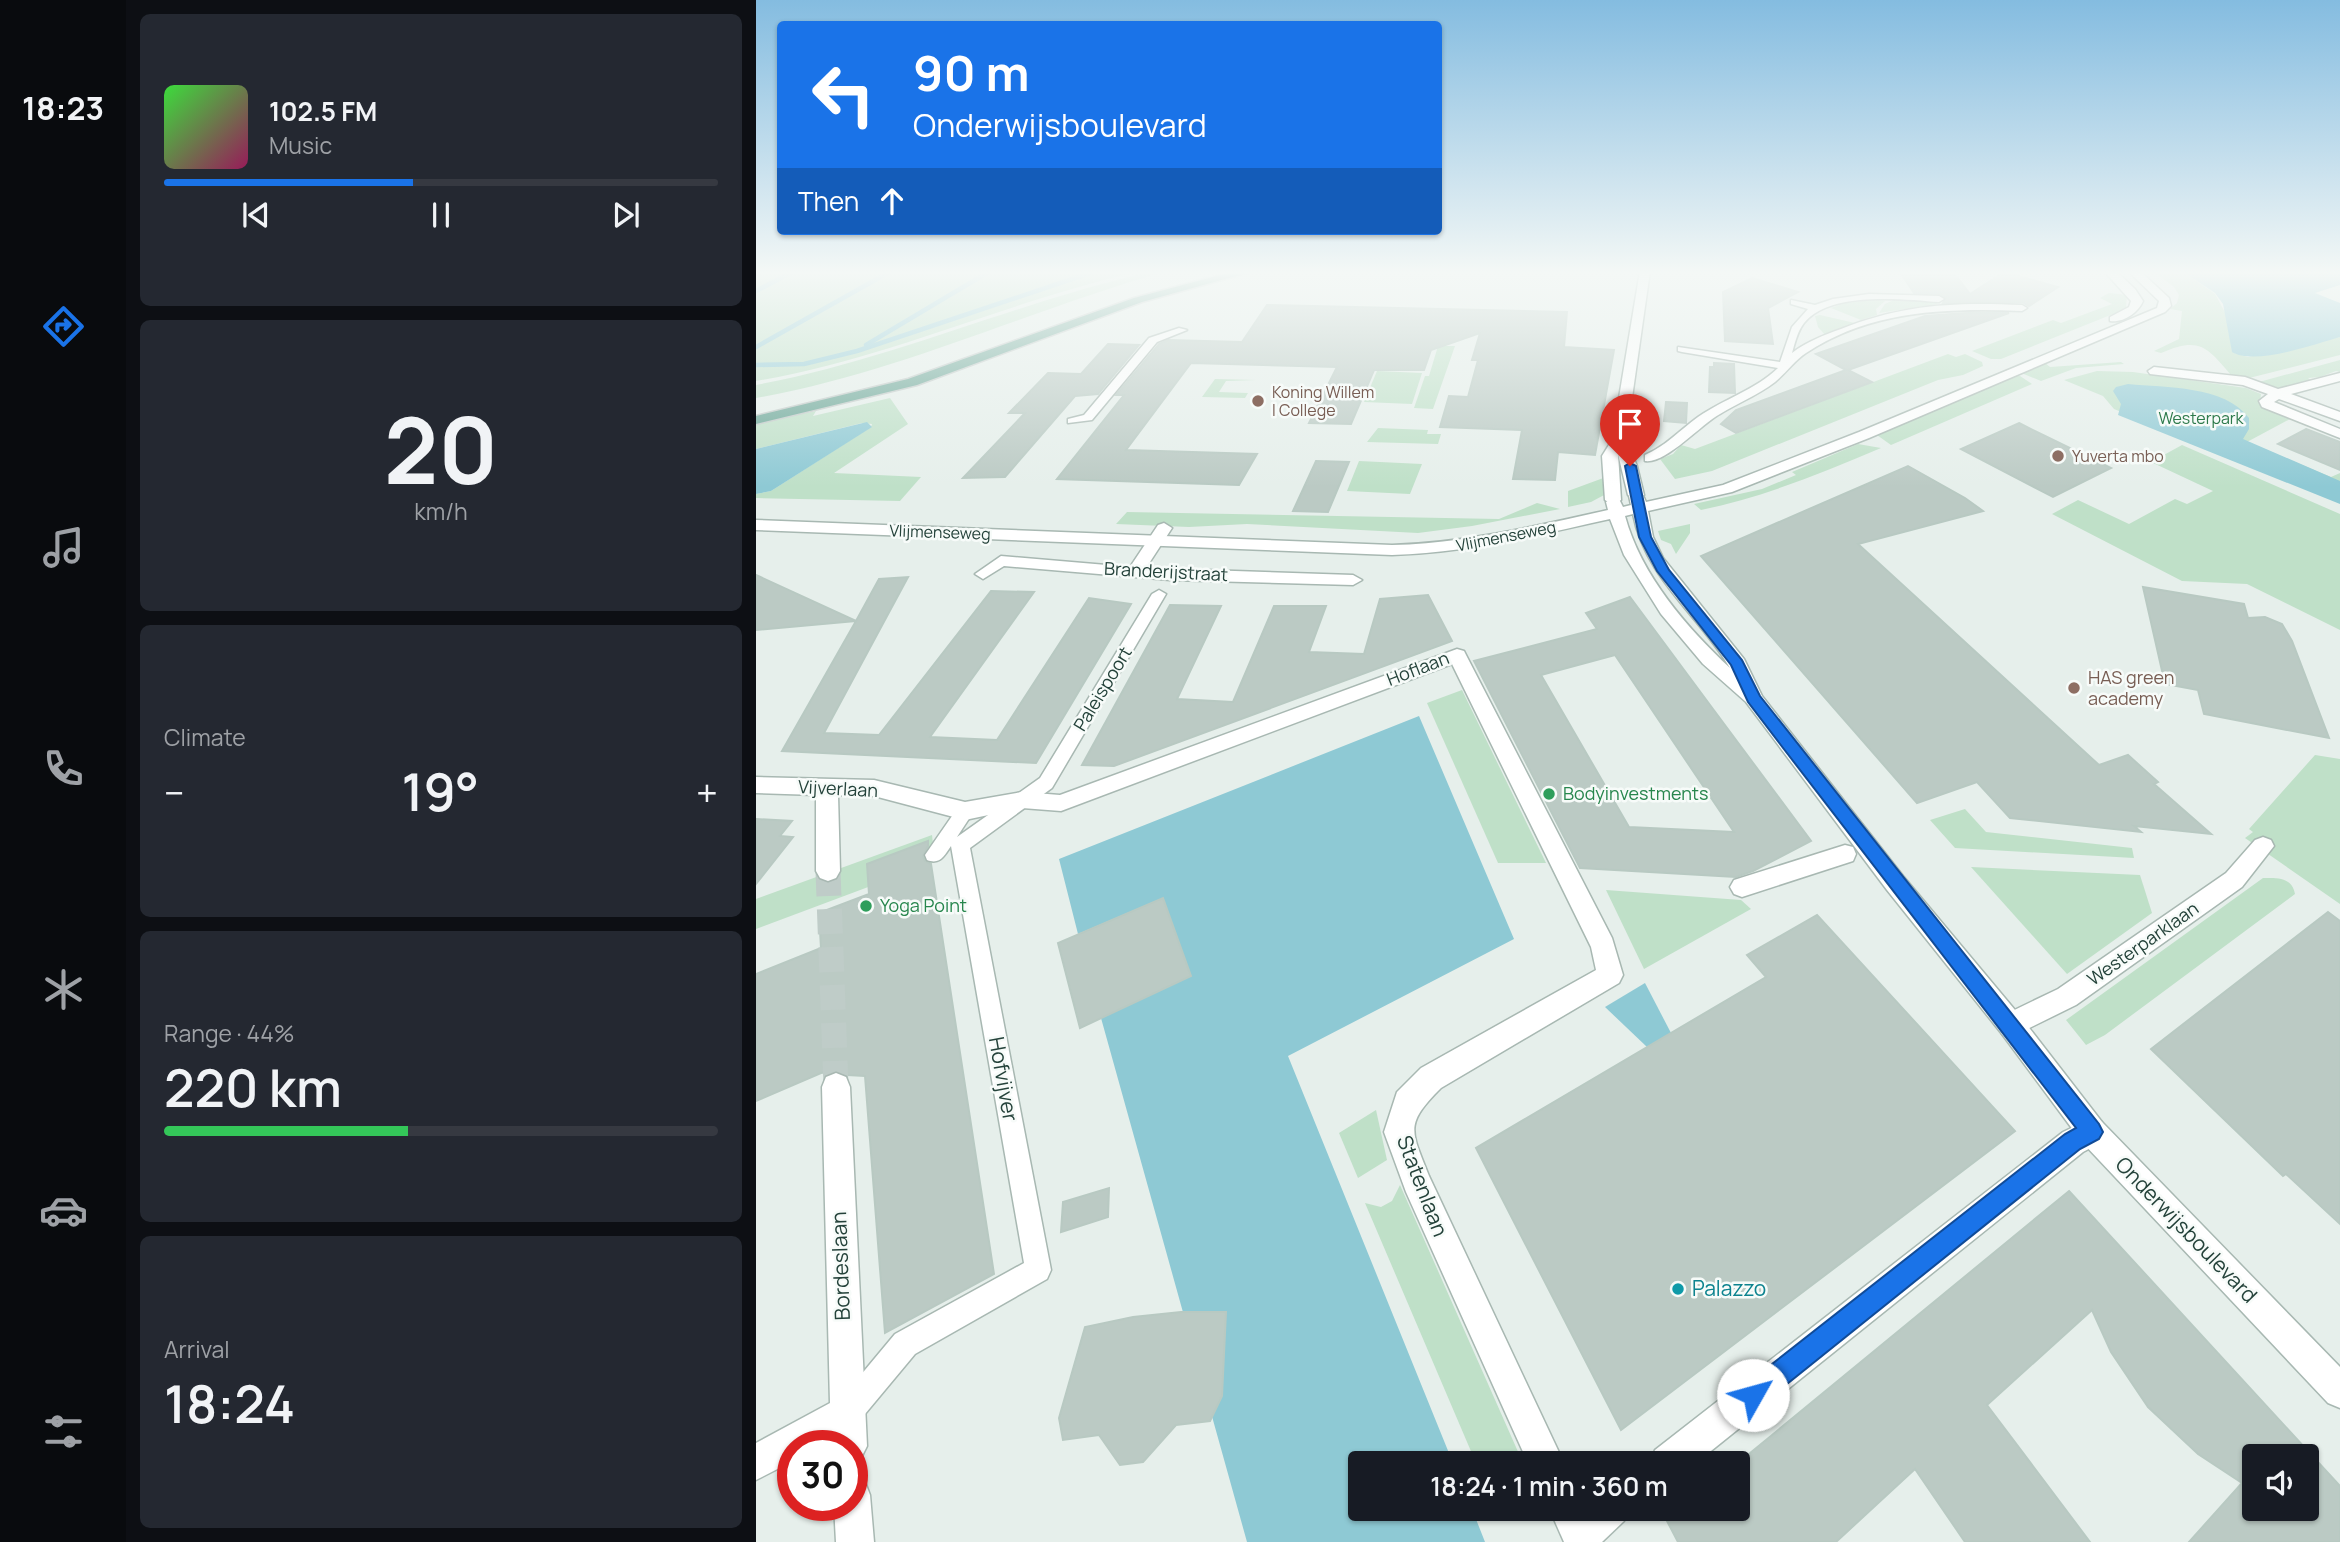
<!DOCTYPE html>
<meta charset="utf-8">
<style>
:root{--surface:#171b24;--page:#242831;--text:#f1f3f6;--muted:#9ea1a6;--line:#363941;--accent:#1a73e8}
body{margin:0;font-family:Manrope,sans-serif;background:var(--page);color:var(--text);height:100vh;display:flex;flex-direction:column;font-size:26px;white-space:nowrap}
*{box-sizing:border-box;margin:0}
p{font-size:23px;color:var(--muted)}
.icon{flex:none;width:38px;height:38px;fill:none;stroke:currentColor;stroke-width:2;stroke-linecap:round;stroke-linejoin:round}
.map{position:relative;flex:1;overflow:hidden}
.drawer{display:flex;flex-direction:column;gap:14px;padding:14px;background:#0d0f14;width:630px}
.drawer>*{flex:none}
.banner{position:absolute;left:21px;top:21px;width:665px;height:214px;border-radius:7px;box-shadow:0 2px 5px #0004;background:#1a73e8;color:#fff;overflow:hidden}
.fabs{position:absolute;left:1486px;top:1444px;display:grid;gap:14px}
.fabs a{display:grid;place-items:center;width:77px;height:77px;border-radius:7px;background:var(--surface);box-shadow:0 2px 5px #0004;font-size:35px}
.speed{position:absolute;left:21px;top:1430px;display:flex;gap:14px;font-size:35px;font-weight:700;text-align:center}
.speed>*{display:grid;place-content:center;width:91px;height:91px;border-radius:50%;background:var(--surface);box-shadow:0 2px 5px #0004;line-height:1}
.speed .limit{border:10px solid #d22;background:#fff;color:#111}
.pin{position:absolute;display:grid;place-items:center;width:60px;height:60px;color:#fff;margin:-72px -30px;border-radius:50% 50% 50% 0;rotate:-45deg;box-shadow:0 0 7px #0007}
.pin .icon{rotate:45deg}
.me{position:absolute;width:77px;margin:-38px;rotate:52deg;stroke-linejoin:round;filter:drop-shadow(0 0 5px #0008)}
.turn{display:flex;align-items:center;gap:24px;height:147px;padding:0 21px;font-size:32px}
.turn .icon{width:91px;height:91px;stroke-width:2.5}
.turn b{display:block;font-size:49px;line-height:60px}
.then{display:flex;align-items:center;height:66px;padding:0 21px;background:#0003;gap:14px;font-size:26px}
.big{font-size:52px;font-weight:600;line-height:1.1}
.drawer .widget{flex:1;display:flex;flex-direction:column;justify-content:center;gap:10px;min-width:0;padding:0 24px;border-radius:10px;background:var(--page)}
.drawer .dial{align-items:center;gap:0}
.dial b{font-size:91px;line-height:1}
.song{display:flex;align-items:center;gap:21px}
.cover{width:84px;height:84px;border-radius:10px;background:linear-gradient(135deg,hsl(120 70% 55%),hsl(330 70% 35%))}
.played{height:7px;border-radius:4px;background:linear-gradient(90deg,var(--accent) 45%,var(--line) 45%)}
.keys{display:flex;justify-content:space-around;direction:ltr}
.heat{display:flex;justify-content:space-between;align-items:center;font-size:38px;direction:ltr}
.charge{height:10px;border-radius:5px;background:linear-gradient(90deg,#34c759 44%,var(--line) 0)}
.trip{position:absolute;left:592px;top:1451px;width:402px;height:70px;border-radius:7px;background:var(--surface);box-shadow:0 2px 5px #0004;font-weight:600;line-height:70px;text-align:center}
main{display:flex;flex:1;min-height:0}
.dock{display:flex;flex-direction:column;width:126px;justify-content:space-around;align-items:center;background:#090b0e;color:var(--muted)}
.dock .icon{width:49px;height:49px}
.dock .current{color:var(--accent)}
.dock b{font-size:32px;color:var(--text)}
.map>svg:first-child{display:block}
.green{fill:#bfe0c8}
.water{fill:#8ec9d4}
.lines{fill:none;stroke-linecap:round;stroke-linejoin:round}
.stream{stroke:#8ec9d4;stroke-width:4.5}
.building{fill:#bbcac4;stroke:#b8c9c2;stroke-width:2;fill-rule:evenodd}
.minor-tunnel{stroke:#bfccc8;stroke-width:25;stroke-dasharray:25 13;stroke-linecap:butt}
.pedestrian-casing{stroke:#a8b8b2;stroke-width:3}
.minor-casing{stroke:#a8b8b2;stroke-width:3}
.tertiary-casing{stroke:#a8b8b2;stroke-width:3}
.primary-casing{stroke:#c2cac8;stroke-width:3}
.pedestrian{fill:#fff;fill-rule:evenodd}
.minor{fill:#fff;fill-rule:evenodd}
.tertiary{fill:#fff;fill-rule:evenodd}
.primary{fill:#6aa596;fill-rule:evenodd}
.route{fill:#1a73e8;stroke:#114b97;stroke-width:2}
.education-dot{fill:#8d6e63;stroke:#f7fbf9;stroke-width:2.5}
.leisure-dot{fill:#2e9e5b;stroke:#f7fbf9;stroke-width:2.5}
.culture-dot{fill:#0f9aa8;stroke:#f7fbf9;stroke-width:2.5}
.labels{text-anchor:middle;stroke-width:5;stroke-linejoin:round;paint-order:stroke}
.far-education-label{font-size:16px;fill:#785e54;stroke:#f7fbf9;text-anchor:start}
.far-park-label{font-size:16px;fill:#2d7a4b;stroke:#f7fbf9}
.far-street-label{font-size:16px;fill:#24423a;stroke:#f7fbf9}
.street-label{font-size:18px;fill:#24423a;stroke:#f7fbf9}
.education-label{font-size:18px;fill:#785e54;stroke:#f7fbf9;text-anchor:start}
.leisure-label{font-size:18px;fill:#27864d;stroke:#f7fbf9;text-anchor:start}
.near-street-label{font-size:21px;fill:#24423a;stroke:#f7fbf9}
.near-culture-label{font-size:21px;fill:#0d838f;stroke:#f7fbf9;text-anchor:start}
</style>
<main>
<nav class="dock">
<b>18:23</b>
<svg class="icon current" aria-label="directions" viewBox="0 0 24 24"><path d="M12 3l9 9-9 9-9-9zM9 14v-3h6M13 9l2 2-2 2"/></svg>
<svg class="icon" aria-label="music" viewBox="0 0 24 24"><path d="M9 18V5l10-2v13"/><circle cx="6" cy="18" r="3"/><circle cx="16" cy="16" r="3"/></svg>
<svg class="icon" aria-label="phone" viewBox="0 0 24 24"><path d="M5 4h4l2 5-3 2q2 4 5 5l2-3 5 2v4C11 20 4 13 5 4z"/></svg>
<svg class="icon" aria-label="climate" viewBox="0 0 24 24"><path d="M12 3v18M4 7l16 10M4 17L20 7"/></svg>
<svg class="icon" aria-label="car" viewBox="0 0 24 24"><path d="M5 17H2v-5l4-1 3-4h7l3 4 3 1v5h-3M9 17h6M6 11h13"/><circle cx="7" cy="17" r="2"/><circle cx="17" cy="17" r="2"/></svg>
<svg class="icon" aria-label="filters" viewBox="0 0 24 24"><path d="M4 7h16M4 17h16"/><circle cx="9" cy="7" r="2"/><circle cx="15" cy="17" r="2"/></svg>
</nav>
<section class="drawer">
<div class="widget">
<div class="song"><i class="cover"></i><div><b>102.5 FM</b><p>Music</p></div></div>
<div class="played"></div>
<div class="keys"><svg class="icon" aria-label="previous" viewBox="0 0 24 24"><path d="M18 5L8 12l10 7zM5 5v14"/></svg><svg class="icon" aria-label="pause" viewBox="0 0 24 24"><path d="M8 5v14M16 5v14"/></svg><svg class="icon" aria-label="next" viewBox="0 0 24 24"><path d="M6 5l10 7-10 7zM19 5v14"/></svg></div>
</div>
<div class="widget dial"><b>20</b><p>km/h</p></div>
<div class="widget"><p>Climate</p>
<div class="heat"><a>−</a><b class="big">19°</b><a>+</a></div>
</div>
<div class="widget"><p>Range · 44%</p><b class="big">220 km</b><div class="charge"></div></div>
<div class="widget"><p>Arrival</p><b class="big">18:24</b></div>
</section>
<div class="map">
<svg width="1584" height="1542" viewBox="0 0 1584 1542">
<rect width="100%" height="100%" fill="#e6efeb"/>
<g class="green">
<path d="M0,271H385C254,300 132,359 0,381Z"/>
<path d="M398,271H411C273,310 142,373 0,398V385C136,360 263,301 398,271Z"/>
<path d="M1397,271H1426L1459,294L1471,316L1478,353L1492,357L1584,337V355L1489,379L1416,370L1476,376C1451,347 1444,336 1405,353L1398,351L1423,339L1426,311L1414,309L1421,303L1423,295L1418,287Z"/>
<path d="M1353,293L1371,295L1370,307L1362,312L1245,359H1235L1216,351L1297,320L1305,323L1356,304L1344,298Z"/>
<path d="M1123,299L1129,301L1120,309L1121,315L1105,320L1075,308L1089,303Z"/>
<path d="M1140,299L1179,301L1182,304L1123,313L1129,304Z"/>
<path d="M1064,315L1099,323L1070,336L1062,327L1059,316Z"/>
<path d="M682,346H699L677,409L658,408L669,376H673Z"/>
<path d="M1192,354L1200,357L1209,354L1226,362L1227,366L1207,375L1182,380L956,471L919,479L904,459L917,454L925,445L939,449Z"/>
<path d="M1584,360V372L1580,371L1564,377L1552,378L1555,380L1524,388L1503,382Z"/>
<path d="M1288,362L1294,367L1365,362L1368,364L1320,368L1285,381L1263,372Z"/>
<path d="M621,371L666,373L656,404L608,402Z"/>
<path d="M1341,371L1377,372L1490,388L1505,394L1504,403L1534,419L1491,442L1575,477L1584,473V501L1358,409L1347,396L1308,380Z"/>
<path d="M1257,375L1264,376L1276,384L1135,445L1121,435V433Z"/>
<path d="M459,379L500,380L470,381L463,392L492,393L489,398L446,397Z"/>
<path d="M134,398L152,424L78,473L165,477L144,501L0,498V494L15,491L115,427L116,424L106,423L0,449V423L60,411L57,416Z"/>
<path d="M622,428L672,430L671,434H685L682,444L611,442Z"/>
<path d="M1102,444L1125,448C1066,473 1008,497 945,510L938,504L1006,489L1040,475L1036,472Z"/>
<path d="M1426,445L1584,514V630L1491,584L1426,581L1296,514L1322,500L1373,524L1419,499L1431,504L1457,491L1395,462Z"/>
<path d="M603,461L666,464L654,494L591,491Z"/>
<path d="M850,477V494L835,502L812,507V491Z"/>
<path d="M781,503L804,509L716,526L662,533L491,524L433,527L360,524L371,512L743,519Z"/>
<path d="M934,524V533L920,554L915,544L905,540L902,531Z"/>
<path d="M706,690L790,863H742L671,703Z"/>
<path d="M1559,755L1584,759V904L1489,838L1497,832L1493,829Z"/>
<path d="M1209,809L1230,832L1376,848L1378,858L1199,848L1174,820Z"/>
<path d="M176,835L179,862L0,929V899Z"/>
<path d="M1215,867L1384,875L1396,913L1311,974Z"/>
<path d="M1507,878C1521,878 1536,877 1539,894L1349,1035L1330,1045L1310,1020Z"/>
<path d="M850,890L985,900L995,909L888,969Z"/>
<path d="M620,1110L631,1160L602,1178L583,1133Z"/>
<path d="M644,1185L767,1463H720L609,1203L625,1207L636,1201Z"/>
</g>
<g class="water">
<path d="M1426,271H1584V285L1559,293L1584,303V337C1559,344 1499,366 1476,352L1467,304L1459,293Z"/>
<path d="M1372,384C1410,388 1468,385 1493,418V429L1487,439L1584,481V504L1362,415L1365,404L1357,391L1360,387Z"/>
<path d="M111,422L116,427L15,491L0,494V449Z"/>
<path d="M663,716L758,939L532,1056L697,1463H604V1508L716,1509L729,1542H491L345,1018L435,976L407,898L322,934L303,859Z"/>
<path d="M889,983L915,1033L891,1047L849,1007Z"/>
</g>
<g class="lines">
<g class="stream">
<path d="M0,291L38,271"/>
<path d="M110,345L234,271"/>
<path d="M0,347L135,271"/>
<path d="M0,365L48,364L101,351L340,271"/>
</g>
</g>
<g class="building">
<path d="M1144,272L1198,273L1214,294L1248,272L1302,287L1273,306L1266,302L1187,303L1190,298L1184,294L1158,293Z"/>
<path d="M996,278L1042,292L1012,308L1017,344L969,341L967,292Z"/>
<path d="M511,305L811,312L808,347L858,350L839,455L802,452L799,480L757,479L766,430L684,427L693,396L712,397L722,360H716L724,333L675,350L668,370H618L595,424L553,423L581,367L435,363L370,450L501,454L483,485L301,479L368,395H360L403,344L412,340L486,342Z"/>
<path d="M1210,313H1253L1092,370L1116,382L980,433L965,424L980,410L1090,370L1060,354L1169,316Z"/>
<path d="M352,344L383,345L342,394L319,396L249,477L207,478L269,413H253L292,373L325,374Z"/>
<path d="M958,363L978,364L979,393L953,392L954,367H958Z"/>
<path d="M910,402L931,403L930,423L908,421Z"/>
<path d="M1263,423L1287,435L1355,468L1297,497L1205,449Z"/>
<path d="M1550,429L1584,442V470L1522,444Z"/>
<path d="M560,461L593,462L572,512L537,511Z"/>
<path d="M1152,466L1209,498L1227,511L1102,544L1343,765L1372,755L1402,782L1398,784L1455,834L1378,826L1385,832L1254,818L1221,782L1161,803L945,556Z"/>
<path d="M0,575L100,621L123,579L152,577L68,733L123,735L235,591L278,592L174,737L241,740L333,598L375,604L280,763L26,751L100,621L0,630Z"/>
<path d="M1387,587L1488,604L1492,618L1509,617L1526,624L1536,641L1573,738L1448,714L1442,690L1409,684Z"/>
<path d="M672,595L696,641L358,766L326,765L414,605L465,606L421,699L477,702L518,606H570L553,652L608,654L624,599Z"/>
<path d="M874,597L957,709L1055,841L997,871L980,877L824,868L718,661L841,629L830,613ZM859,655L894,707L978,832L873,827L785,675Z"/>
<path d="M0,819L36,821L24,836L37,837L0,884Z"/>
<path d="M172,841V846L167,856L169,861L175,864L238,1274L129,1333L109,1076L91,1075L81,1071L65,1073L0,1101V974L65,948L63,913L113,894L111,864Z"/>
<path d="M407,898L435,976L324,1028L302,943Z"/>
<path d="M1572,912L1584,921V1224L1530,1174L1527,1176L1395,1049Z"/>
<path d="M1061,915L1259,1131L865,1430L720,1148L1010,977L991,955Z"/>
<path d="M353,1188L352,1217L305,1232L307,1202Z"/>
<path d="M1313,1191L1584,1486V1542H1433L1486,1483L1442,1454L1392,1407L1355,1352L1336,1310L1231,1405L1334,1542H1209L1159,1469L1080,1542H922L911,1521L926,1508H982V1463ZM1498,1456H1550V1508H1498Z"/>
<path d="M425,1312H470L466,1396L454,1421L420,1425L387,1462L364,1465L343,1435L307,1440L303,1418L329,1327L377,1317Z"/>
</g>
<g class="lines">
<path class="minor-tunnel" d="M72,871L80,1087"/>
<g class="pedestrian-casing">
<g id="pedestrian">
<path d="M1113,294L1183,296L1188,299L1183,302C1146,299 1073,291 1048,323C1041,332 1039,343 1036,353C1050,342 1068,335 1085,329C1147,304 1200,302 1266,305L1271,308L1266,311C1192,308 1115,310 1050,353C1038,361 1030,373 1019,382C1002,395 982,403 964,414C944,425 910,464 889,461V455C910,446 924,430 942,417C968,399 999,390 1022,368L926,352L922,351V347L1024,362L1036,327L1052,309L1035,304V300L1059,305L1077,299Z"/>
<path d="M423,328L431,330L401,342L336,420L312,423V419L328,415L393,338Z"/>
<path d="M403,590L410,594L296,788L214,848L295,1270L291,1279L159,1354L104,1420L94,1424L84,1420L80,1410L84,1400L139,1334L268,1263L195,846C188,856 184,865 171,860L169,855L203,806H215L218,811L201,837L284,778L396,594Z"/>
</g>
</g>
<g class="minor-casing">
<g id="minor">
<path d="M884,271H894L870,440L881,466L888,495L880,500L872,495L862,454L865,500L857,505L849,500L846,456L856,440Z"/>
<path d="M1398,367L1489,377L1522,389L1584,373V381L1535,394L1584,412V421L1523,399L1518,402L1584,429V438L1506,407L1503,401L1512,394L1487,385L1394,374L1392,371Z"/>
<path d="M408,523L416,528L390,568L597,575L606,580L597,585L414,580L248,566L227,579L219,574L245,556L374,567L402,525Z"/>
<path d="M701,649L708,651L710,655L856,938L867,975L863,983L685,1088C648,1125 655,1130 673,1176L808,1463H772L650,1192L628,1132L641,1092L665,1068L840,970L835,947L696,664L305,811L266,808L209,820L118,796L82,795L84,871L80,878L72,881L64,878L60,871V795L0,793V777L118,780L209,802L266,792L304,795Z"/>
<path d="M1507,837L1515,840L1518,846L1486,887L1320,1005L1255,1037L1246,1034L1242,1025L1246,1016L1302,989L1470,873L1499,840Z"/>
<path d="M1089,845L1097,847L1100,854L1097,861L986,897L978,894L974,887L978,880Z"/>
<path d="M80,1073L90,1077L94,1087L111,1446L105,1458L96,1462V1446H75V1440L66,1446H37V1461L0,1480V1443L74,1403L66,1087L70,1077Z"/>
<path d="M1336,1118L1346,1122L1350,1132L1346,1142L1327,1152L940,1463H894L899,1450L1307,1132Z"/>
<path d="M96,1477L109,1482L114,1495L118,1542H80L78,1505H96Z"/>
<path d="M793,1508H873L868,1521L846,1542H808Z"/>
</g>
</g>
<g class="tertiary-casing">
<g id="tertiary">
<path d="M1348,271H1360L1379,289L1387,301C1382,313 1367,323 1354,321V317L1373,307L1375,301Z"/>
<path d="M1372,271H1384L1413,298L1415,306L1409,312L1113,438L976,492L892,511L897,537L907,558L988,659L1006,696L1147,876L1264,1016L1346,1122L1584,1367V1408L1572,1403L1326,1142L1246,1034L1131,890L990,702L947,664L905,614L868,555L854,519C782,535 711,553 636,555L0,530V520L636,545C710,543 780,526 852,510L850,502L858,497L863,499L867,507L875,505L873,496L881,491L886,493L890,502L967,485L1103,432L1401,308L1403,301ZM877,514C889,578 942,614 974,668C930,627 885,575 869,516Z"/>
</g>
</g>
<g class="primary-casing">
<path id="primary" d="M479,271H498L386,302L161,385L0,424V416L152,379L378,298Z"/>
</g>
<use href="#pedestrian" class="pedestrian"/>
<use href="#minor" class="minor"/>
<use href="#tertiary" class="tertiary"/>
<use href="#primary" class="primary"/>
</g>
<linearGradient id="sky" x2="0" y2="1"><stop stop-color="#84bce0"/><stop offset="0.56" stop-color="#f4f8f6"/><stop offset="1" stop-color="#f4f8f6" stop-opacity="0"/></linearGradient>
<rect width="1584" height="487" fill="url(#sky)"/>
<path class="route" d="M874,463L880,466L895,537L913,570L986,660L1004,696L1343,1124L1347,1132L1343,1139L1324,1149L1006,1404L997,1408L988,1404L984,1395L988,1386L1309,1134L1320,1128L1024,744L992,702L975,665L901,571L883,537L869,466Z"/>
<g class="education-dot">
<circle cx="502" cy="401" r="7"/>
<circle cx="1302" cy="456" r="7"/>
<circle cx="1318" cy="688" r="7"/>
</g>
<g class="leisure-dot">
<circle cx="793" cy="794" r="7"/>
<circle cx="110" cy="906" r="7"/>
</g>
<circle class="culture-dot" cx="922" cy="1289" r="7"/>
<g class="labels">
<g class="far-education-label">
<text x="516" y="398">Koning Willem<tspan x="516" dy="18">I College</tspan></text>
<text x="1316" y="462">Yuverta mbo</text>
</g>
<g class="far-park-label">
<text x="1445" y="424">Westerpark</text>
</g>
<g class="far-street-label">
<text transform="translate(184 532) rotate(2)" y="6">Vlijmenseweg</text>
<text transform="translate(750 536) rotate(-11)" y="6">Vlijmenseweg</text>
</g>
<g class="street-label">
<text transform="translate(410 572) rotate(3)" y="6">Branderijstraat</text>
<text transform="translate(662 669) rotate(-21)" y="6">Hoflaan</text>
<text transform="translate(347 689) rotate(-59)" y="6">Paleispoort</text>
<text transform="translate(82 789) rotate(3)" y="6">Vijverlaan</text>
<text transform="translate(1387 944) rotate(-35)" y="6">Westerparklaan</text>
</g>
<g class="education-label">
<text x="1332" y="684">HAS green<tspan x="1332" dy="21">academy</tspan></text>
</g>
<g class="leisure-label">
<text x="807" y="800">Bodyinvestments</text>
<text x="124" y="912">Yoga Point</text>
</g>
<g class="near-street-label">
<text transform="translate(247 1079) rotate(80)" y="7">Hofvijver</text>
<text transform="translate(666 1186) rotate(69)" y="7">Statenlaan</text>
<text transform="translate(1430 1230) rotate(46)" y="7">Onderwijsboulevard</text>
<text transform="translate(85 1266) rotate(-92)" y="7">Bordeslaan</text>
</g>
<g class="near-culture-label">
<text x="936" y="1296">Palazzo</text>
</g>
</g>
</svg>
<div class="fabs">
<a><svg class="icon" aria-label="sound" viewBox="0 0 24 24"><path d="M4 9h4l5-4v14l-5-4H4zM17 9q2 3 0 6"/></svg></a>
</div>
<div class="speed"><div class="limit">30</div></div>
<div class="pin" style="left:874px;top:466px;background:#d93025"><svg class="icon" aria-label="arrive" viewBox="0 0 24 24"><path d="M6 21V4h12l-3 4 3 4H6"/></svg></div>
<svg class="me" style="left:997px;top:1395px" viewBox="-20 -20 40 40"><circle r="19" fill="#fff"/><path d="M0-13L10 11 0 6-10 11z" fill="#1a73e8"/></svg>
<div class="trip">18:24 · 1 min · 360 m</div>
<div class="banner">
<div class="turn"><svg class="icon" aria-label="left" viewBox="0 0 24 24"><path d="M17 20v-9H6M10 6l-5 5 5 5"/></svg><div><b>90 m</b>Onderwijsboulevard</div></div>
<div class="then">Then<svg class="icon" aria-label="ahead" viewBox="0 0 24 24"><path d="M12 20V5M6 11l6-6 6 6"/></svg></div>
</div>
</div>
</main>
